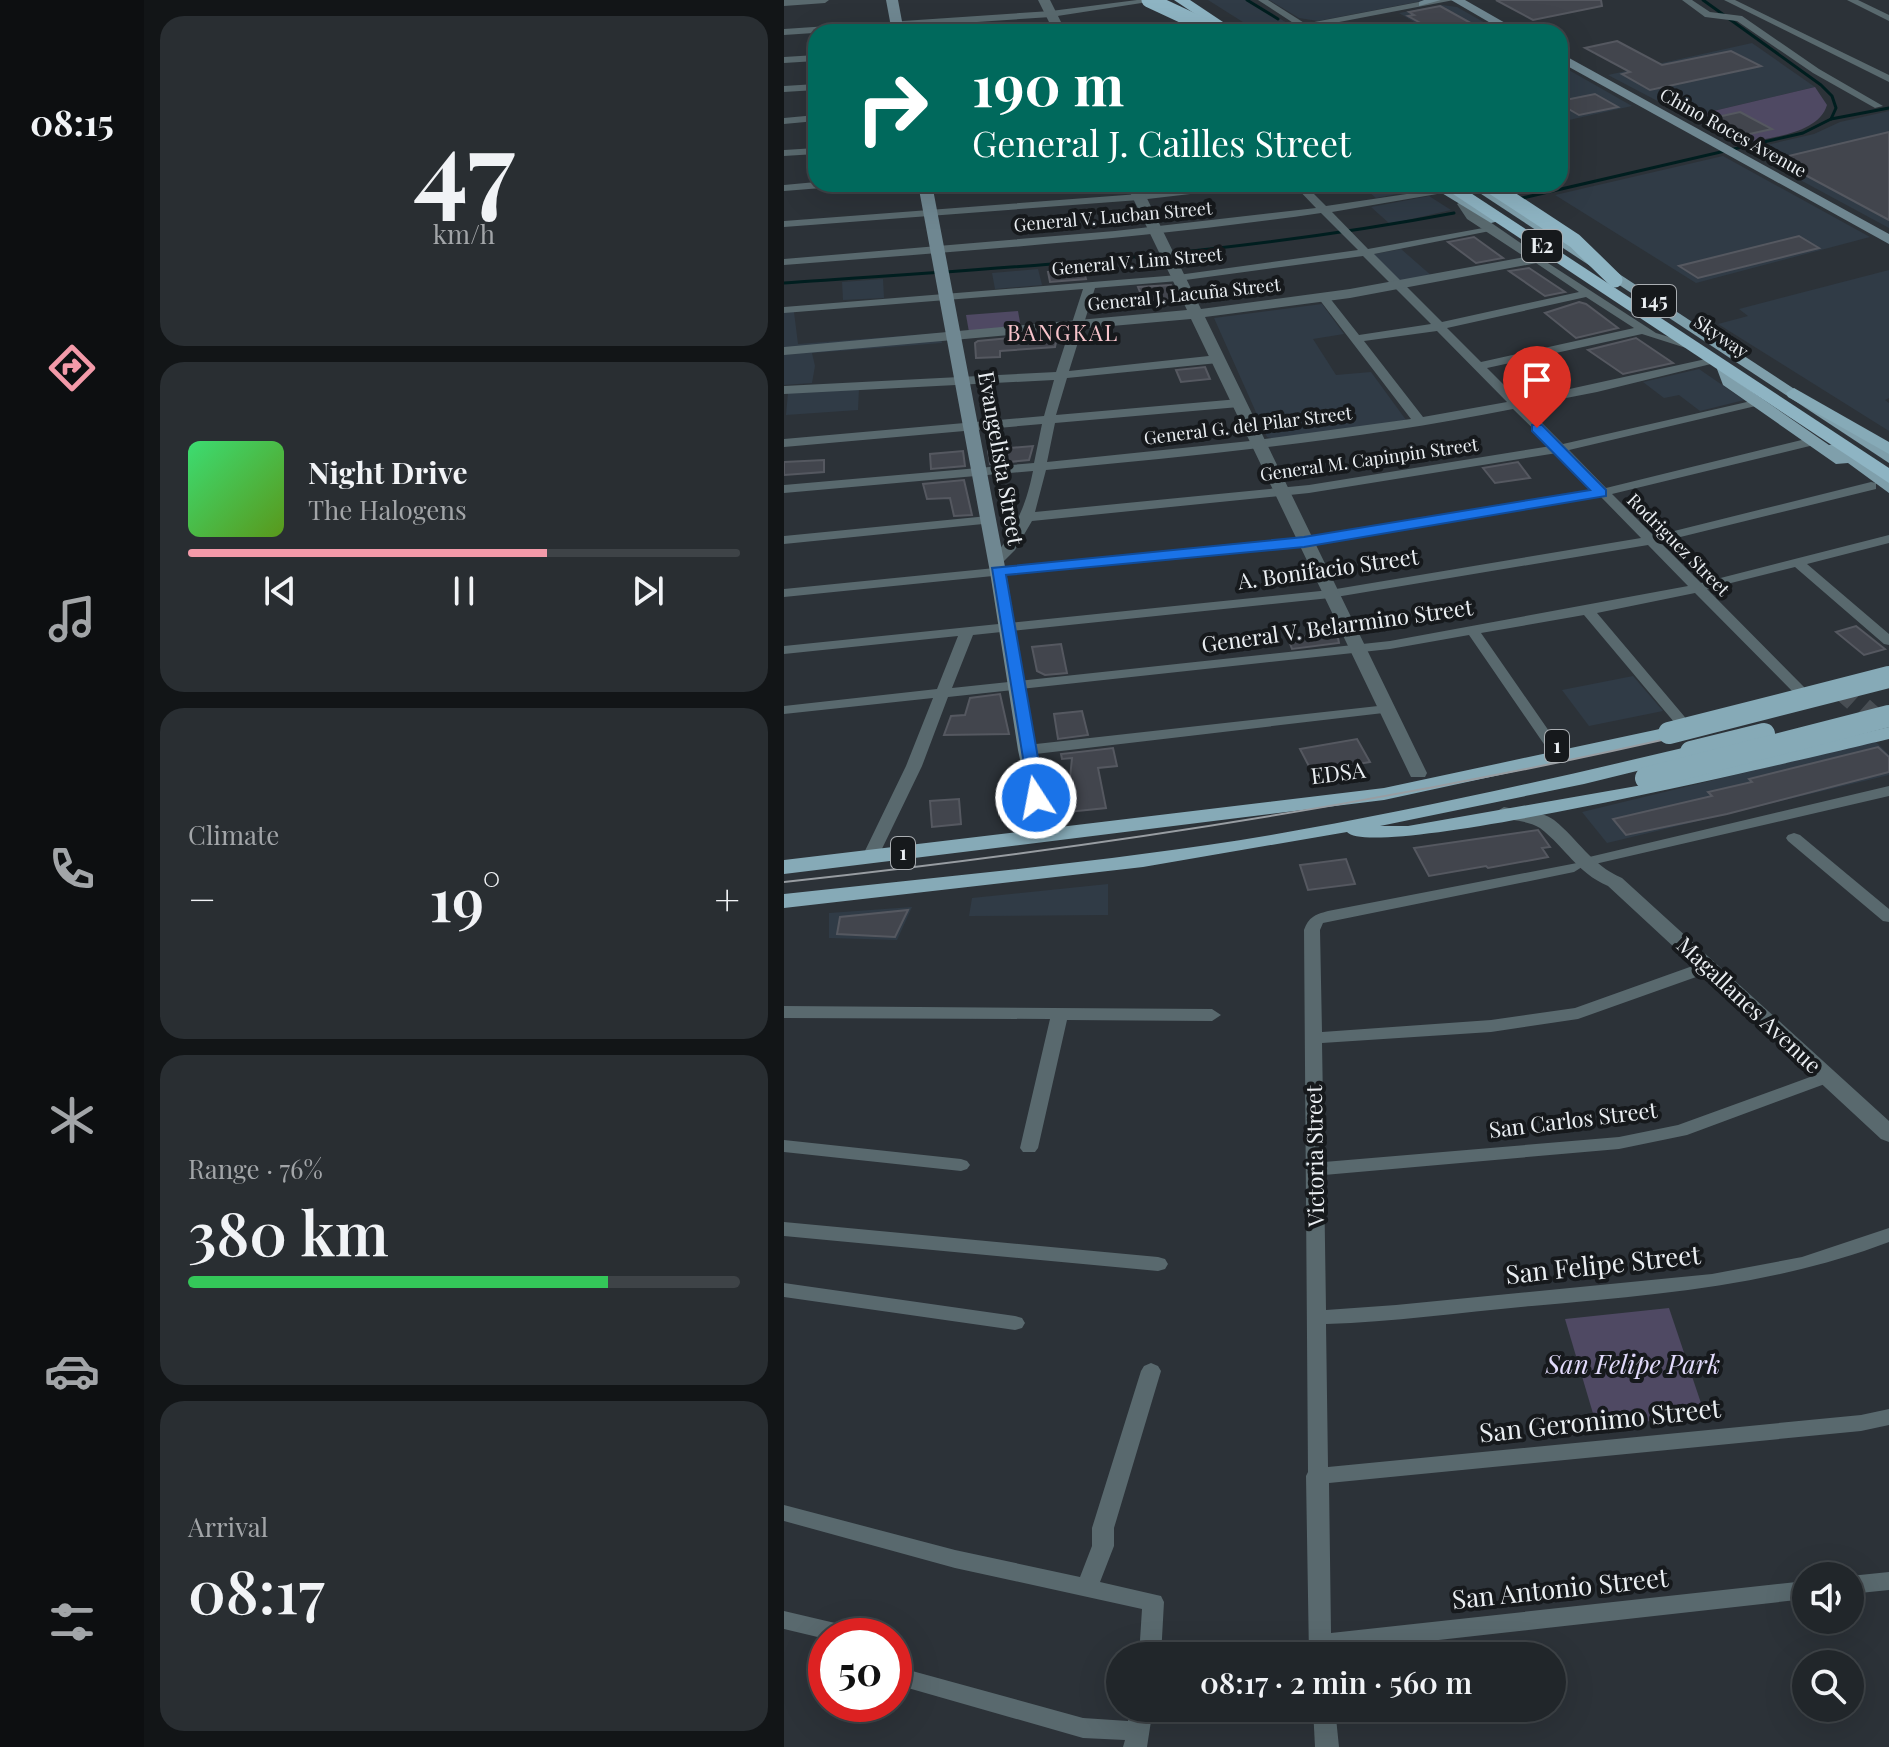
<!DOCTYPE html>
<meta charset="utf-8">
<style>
:root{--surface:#21262a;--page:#292e32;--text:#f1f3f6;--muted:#a2a5a8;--line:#3e4347;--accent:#f39aa9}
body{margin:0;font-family:"Playfair Display",serif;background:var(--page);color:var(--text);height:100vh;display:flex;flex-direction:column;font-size:30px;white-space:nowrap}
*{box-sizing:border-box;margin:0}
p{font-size:26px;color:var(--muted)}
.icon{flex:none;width:44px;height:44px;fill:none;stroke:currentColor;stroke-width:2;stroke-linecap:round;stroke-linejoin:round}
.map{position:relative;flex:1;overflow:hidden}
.drawer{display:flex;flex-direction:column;gap:16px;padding:16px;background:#121517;width:640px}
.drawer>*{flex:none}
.guide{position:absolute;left:24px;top:24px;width:760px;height:168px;border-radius:24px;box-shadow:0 8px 32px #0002,0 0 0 2px var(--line);background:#00695c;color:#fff;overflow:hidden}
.buttons{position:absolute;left:1008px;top:1562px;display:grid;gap:16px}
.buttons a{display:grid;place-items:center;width:72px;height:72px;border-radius:50%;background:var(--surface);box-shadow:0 8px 32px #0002,0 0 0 2px var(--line);font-size:40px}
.speed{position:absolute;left:24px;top:1618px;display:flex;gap:16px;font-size:40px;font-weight:700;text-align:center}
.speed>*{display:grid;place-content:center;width:104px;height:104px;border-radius:50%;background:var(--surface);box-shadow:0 8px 32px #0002,0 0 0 2px var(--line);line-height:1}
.speed .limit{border:12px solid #d22;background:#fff;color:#111}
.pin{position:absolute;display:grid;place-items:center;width:68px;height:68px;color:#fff;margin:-82px -34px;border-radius:50% 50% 50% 0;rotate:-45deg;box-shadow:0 0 8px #0007}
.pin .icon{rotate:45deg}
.me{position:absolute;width:88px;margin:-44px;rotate:349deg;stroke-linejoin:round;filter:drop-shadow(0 0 6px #0008)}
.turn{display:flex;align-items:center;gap:28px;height:168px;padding:0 32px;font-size:36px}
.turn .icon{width:104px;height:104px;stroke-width:2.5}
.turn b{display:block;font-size:56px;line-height:68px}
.big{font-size:60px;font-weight:600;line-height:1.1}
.drawer .tile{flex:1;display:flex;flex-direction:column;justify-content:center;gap:12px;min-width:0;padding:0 28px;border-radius:24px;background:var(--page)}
.drawer .dial{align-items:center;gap:0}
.dial b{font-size:104px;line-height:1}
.song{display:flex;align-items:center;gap:24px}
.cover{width:96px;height:96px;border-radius:12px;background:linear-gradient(135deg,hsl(140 70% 55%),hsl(90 70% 35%))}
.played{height:8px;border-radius:4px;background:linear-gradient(90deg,var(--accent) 65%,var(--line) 65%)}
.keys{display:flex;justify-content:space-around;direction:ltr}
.heat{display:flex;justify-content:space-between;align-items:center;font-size:44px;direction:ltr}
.charge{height:12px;border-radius:6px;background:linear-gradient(90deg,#34c759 76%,var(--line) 0)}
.trip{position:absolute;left:322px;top:1642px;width:460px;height:80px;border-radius:40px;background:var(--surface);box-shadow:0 8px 32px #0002,0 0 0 2px var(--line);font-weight:600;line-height:80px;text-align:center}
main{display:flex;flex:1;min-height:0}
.menu{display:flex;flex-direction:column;width:144px;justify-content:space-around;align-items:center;background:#0d0f11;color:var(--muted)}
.menu .icon{width:56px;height:56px}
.menu .selected{color:var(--accent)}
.menu b{font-size:36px;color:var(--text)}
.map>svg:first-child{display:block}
.built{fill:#303b46}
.green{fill:#4f4963}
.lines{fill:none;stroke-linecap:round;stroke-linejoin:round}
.stream{stroke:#001e1f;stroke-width:3}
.building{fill:#42454d;stroke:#555860;stroke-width:2}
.trunk-tunnel{stroke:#484e54;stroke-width:22;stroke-dasharray:22 11;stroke-linecap:butt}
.minor{fill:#59696e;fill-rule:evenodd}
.tertiary{fill:#59696e;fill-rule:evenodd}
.secondary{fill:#6f8791;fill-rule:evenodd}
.primary{fill:#7f9fab;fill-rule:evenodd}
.trunk{fill:#86aab7;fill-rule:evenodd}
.motorway{fill:#8eb4c3;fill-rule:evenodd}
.tram{stroke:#989da2;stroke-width:2}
.trunk-bridge{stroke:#86aab7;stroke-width:22}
.motorway-bridge{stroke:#8eb4c3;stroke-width:15}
.route{fill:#1a73e8;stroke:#114b97;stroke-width:2}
.labels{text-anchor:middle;stroke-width:8;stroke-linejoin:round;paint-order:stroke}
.far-street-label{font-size:18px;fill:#eaeef2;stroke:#16191c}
.shield{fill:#16191c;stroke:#aaaeb2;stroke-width:2}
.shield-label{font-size:20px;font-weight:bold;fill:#eaeef2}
.far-quarter-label{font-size:22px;letter-spacing:2px;fill:#f8c4cb;stroke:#16191c}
.street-label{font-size:22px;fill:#eaeef2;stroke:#16191c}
.near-street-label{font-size:26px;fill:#eaeef2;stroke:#16191c}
.near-park-label{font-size:26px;font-style:italic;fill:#e2dbfc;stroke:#16191c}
</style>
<main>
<nav class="menu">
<b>08:15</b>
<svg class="icon selected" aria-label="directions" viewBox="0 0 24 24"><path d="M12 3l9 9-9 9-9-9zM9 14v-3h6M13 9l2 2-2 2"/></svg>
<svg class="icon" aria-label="music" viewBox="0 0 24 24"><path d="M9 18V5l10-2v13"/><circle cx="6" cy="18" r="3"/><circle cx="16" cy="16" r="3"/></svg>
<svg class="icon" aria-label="phone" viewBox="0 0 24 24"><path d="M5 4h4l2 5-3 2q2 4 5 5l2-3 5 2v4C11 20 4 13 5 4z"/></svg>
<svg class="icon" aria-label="climate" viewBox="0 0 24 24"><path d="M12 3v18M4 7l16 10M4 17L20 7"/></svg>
<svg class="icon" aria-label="car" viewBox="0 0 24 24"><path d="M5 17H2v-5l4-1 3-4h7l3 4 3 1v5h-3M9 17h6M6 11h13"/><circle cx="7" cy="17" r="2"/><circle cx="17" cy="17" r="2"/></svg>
<svg class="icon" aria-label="filters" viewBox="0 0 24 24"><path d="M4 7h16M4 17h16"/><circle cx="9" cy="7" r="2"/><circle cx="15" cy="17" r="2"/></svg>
</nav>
<section class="drawer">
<div class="tile dial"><b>47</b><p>km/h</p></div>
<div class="tile">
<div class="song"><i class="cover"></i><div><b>Night Drive</b><p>The Halogens</p></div></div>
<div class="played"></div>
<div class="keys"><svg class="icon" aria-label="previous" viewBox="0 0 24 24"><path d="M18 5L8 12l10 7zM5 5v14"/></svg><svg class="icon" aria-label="pause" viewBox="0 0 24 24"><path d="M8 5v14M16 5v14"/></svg><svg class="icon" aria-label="next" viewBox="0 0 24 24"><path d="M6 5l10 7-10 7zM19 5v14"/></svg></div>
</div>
<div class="tile"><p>Climate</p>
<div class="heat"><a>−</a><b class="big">19°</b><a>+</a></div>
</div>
<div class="tile"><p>Range · 76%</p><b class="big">380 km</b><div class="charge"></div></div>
<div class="tile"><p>Arrival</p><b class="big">08:17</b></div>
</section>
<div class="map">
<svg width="1105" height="1747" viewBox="0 0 1105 1747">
<rect width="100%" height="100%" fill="#2c3238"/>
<g class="built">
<path d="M424,0H466L503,23L465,30L458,26L462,24Z"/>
<path d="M485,0H643L534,21L515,18Z"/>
<path d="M658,5L673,7L717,32H647L615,13Z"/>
<path d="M968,43L1031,87L904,117L824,75Z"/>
<path d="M776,65L848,106L776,122Z"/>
<path d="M1105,111V228L961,150L1030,134L1056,122Z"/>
<path d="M939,156L1086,237L912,283L771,195Z"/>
<path d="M524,184H631L639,189L592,198L576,184L532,192Z"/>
<path d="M645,196L667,210L606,224L587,207Z"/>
<path d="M617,249L649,277L616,283L585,255Z"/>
<path d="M254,269L258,285L211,289L208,273Z"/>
<path d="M1105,270V398L1101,400L1105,403V431L934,324L964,316L955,309Z"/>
<path d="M99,279L100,298L59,300L58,282Z"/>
<path d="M538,304L560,334L529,339L552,375L587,372L622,420L496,440L483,437L430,318Z"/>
<path d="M0,312H10L14,344L157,333L158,343L28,353L31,366L28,383L0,385Z"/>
<path d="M915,369L960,400L916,411L895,395L880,398L859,382Z"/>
<path d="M75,389L74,410L2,415L4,393Z"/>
<path d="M849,676L879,711L805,726L778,690Z"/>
<path d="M1091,741L1105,755V775L823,843L798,812Z"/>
<path d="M324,884V915L185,916L188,898Z"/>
<path d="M128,907L113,940L45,938V913Z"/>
</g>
<g class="green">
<path d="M1031,87L1043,105C1034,136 979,138 953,144L904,117Z"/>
<path d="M234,311L237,328L185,332L182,315Z"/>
<path d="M885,1308L921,1415L813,1427L781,1319Z"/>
</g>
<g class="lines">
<g class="stream">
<path d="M463,0L494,19"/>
<path d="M919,0L1037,85L1048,96L1052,108L1047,119"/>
<path d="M748,184L761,192"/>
<path d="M734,199L1019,133L1047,119L1105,108"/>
<path d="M0,283C225,268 448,255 670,213"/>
</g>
</g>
<g class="building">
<path d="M712,0H817L818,6L749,20Z"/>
<path d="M656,6L694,27L651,31L624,16L630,15L625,12Z"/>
<path d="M833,41L878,65L947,51L977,66L866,90L838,74L846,72L801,48Z"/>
<path d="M811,94L834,107L795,115L776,104V101Z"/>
<path d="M956,112L988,129L961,135L929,118Z"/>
<path d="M1105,132V220L997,162L1001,161L996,158Z"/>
<path d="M1015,236L1035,248L914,278L895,266Z"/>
<path d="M690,237L719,258L692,263L664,242Z"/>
<path d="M745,268L781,292L761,296L725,271Z"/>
<path d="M299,269L302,279L266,282L264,272Z"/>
<path d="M387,285L394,299L360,302L354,287Z"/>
<path d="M795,302L802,304L834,328L792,338L761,313Z"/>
<path d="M269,334L273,337L271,347L216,351V357L192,358L191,343L194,341Z"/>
<path d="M852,338L889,363L839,374L804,350Z"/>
<path d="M421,367L426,379L397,382L392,370Z"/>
<path d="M249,446L245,460L206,464L204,450Z"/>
<path d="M179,451L181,466L147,469L146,454Z"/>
<path d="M40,460V472L0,475V462Z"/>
<path d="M734,462L746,478L711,483L699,468Z"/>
<path d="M180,480L188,515L170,516L166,498L143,499L139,484Z"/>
<path d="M1072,626L1101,649L1080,655L1052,632Z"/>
<path d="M553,633L555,643L508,649L504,638Z"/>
<path d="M277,644L283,673L261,675L253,671L248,647Z"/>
<path d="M216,694L225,734L160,735L167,716L181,715L186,698Z"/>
<path d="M298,711L304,735L274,739L270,714Z"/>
<path d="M573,739L586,762L528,772L516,749Z"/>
<path d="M1094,747L1105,757V772L943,814L842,835L829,819L928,796L924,792L968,782L965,779Z"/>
<path d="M329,748L333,766L314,768L322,808L284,812L281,788H285L288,758L278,759L277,754Z"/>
<path d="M175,799L177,824L148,827L146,801Z"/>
<path d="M754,830L766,847L758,848L764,857L704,868L702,866L645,876L630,848Z"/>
<path d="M562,859L571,884L524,890L516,865Z"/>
<path d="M124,910L111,937L53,934L56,917Z"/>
</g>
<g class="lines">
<path class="trunk-tunnel" d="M1054,686L1101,728"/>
<g class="minor">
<path d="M0,0H45L41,3L0,6Z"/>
<path d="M353,0H377L267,17L0,35V29L267,11Z"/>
<path d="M474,0H484L525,26L517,28Z"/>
<path d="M898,0H908L926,12L958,16L1035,69L1099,106L1091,108L1029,73L953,21L921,17Z"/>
<path d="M940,0H951L1105,75V82Z"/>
<path d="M1063,0H1074L1105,15V21Z"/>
<path d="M407,22L412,25L410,27L381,32H359Z"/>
<path d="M32,55V61L0,63V57Z"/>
<path d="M32,84V90L0,92V86Z"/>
<path d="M32,115V121L0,124V118Z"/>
<path d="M32,148V154L0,156V150Z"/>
<path d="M32,182L55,184L50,187L0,191V185Z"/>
<path d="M439,184H471L466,187L355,200L0,227V221L355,194Z"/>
<path d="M509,184H520L542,206L663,188L664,190L659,193L548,212L584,249L710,226L711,228L706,231L590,254L658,322L795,292L749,261V257L753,256L872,333L908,344L902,348L858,334L703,368L735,400L931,357V363L813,392L741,406L779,444L976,399V405L785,450L822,488L1030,437L1034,438V444L828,494L870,536L1087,482L1092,483V489L876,542L917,583L1105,535V543L1023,564L1105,634V645L1100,644L1011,567L923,589L1020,687L1022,690L1015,694L1010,693L911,593L813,613L900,716L902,719L900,722H890L800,615L697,633L776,747L769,751L764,750L685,635L606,649L164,697L138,766L94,857L86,862L80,860L78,857L122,766L149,698L0,714V706L153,689L174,636L0,654V646L546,590L857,538L817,497L549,542L0,597V589L211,568L205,564C229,532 241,511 249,471L0,493V485L250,463L258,424L0,447V439L260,416L270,380L0,394V386L272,372L299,289L0,313V307L394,275L574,250L537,213C359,239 179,251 0,265V259L331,231L532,208ZM579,256L647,324L575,335L545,297L535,299L627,419L466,441L263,462L271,423L455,407L461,403L455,399L272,415L283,378L434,363L440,359L434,355L285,371L311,288L394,281ZM802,297L850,328L697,362L663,328ZM653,331L723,402L639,417L580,341ZM729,409L767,446L525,485L251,512L262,470C418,455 576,440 729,409ZM773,453L810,490L549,534L214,567L231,550L248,521L525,493ZM864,545L904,586L606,641L168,688L189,635L546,598Z"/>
<path d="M204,516L209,517V523L0,544V536Z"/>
<path d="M603,705L608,706L610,709L608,712L243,755L235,750L243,745Z"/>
<path d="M1105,786V796L798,867L790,872L539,923L536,930L538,1032L707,1020L791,1008L917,963L923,962L931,967L929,971L794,1019L707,1032L538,1043L540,1162L835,1137L894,1125L1037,1073H1049L1052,1077L1049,1081L903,1135L835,1149L540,1175L542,1310L612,1305L928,1274L1018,1257L1105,1228V1242C989,1286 870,1295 748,1306C679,1312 611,1322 542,1324L544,1467L1077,1415L1105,1409V1425L1077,1431L545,1483L547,1633L1022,1581V1599L547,1652V1656H525L522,1476L524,1472L520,930C525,917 530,915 544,911L793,863L801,858Z"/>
<path d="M1010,833L1016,835L1105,909V922L1099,921L1004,841L1002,838L1004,835Z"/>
<path d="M0,1006L428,1009L437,1015L428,1021L283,1020L254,1148L251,1152H239L236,1148L266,1019L0,1018Z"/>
<path d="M0,1140L177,1159L183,1161L186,1165L183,1169L177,1171L0,1152Z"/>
<path d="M0,1222L374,1257L381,1259L384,1264L381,1269L374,1271L0,1236Z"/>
<path d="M0,1283L231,1316L238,1318L241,1323L238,1328L231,1330L0,1297Z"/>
<path d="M367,1363L374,1366L377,1371L330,1528V1546L316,1582L377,1596L380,1602L377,1656H355L358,1609L171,1568L0,1521V1505L171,1550L296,1577L308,1546V1528L357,1371L360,1366Z"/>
<path d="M1105,1572V1590L1066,1594V1576Z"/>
<path d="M0,1611L68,1627L76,1629L79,1636H42V1639L0,1629Z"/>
<path d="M110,1666L299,1718L344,1721L347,1708H369L363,1747H339L341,1740L299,1738L110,1684Z"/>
<path d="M529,1708H551L555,1747H531Z"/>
</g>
<g class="tertiary">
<path d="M254,0H266L282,32H270Z"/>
<path d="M645,0H670L503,32H478Z"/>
<path d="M342,184H356L417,309L566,289L741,257L683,219L673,204L680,200L685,201L693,213L760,259L753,263L566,298L421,317L643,773L641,777H627L625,773L407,319L0,355V347L403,310Z"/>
<path d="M720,807C734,810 759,811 770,820C795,840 806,864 838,878L1105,1121V1142L1097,1139L824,886C792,872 782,848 756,828C746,821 726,820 713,817L710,813Z"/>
</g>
<g class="secondary">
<path d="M102,0H114L120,32H108Z"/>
<path d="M640,0H657L635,6V2Z"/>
<path d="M667,0H681L737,32H722Z"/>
<path d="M776,53L1105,234V244L776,62Z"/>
<path d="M134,184H148L222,572L252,750L272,835L262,841L252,835L234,750L206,572Z"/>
</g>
<g class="primary">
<path d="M643,184H659L719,220L707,223Z"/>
<path d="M682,184H698L1105,451V463Z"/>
<path d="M940,365L945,366L951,380L1045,445L1058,443L1105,480V493L1064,463L1052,464L939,385L933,369Z"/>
</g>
<g class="trunk">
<path d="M1010,388L1105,442V454L1004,397L1002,393Z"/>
<path d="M885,727L892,729L895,733L892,737L600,800L0,874V860L600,788Z"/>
<path d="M1105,727V739C1041,754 590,863 563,832L359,867L0,908V894C162,876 326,862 487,835C627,811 768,779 907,746L917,752L914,756L800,784L596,826H624L870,783Z"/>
</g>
<g class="motorway">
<path d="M390,0H406L454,32H438Z"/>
<path d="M654,184H673L1105,468V483Z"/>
</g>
<path class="tram" d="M0,882C377,841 738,781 1105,685"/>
<g class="trunk-bridge">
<path d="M885,733L1105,677"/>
<path d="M907,752L980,734"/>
<path d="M862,778L1105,716"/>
</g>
<g class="motorway-bridge">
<path d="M365,0L423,27"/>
<path d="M704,184L791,241L831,280"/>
</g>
</g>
<path class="route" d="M748,425H758L822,490V496L520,547L222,575L261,798L252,803L246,801L208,568L520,537L806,490L748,431Z"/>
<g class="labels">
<g class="far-street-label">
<text transform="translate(949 133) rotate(29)" y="6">Chino Roces Avenue</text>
<text transform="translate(329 217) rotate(-5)" y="6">General V. Lucban Street</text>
<text transform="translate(353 262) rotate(-5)" y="6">General V. Lim Street</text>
<text transform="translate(400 295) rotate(-6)" y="6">General J. Lacuña Street</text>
<text transform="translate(937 337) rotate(34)" y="6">Skyway</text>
<text transform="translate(464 426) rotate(-7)" y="6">General G. del Pilar Street</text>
<text transform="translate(585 460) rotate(-8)" y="6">General M. Capinpin Street</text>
<text transform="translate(894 545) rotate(45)" y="6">Rodriguez Street</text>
</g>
<g class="shield">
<rect x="738" y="230" width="40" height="32" rx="6"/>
<rect x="848" y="285" width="44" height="32" rx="6"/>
<rect x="761" y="730" width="24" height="32" rx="6"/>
<rect x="107" y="837" width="24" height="32" rx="6"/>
</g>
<g class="shield-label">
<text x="758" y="253">E2</text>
<text x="870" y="308">145</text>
<text x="773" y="753">1</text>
<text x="119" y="860">1</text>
</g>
<g class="far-quarter-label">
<text x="279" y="341">BANGKAL</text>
</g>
<g class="street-label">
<text transform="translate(217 458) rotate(80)" y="8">Evangelista Street</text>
<text transform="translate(544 569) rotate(-8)" y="8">A. Bonifacio Street</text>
<text transform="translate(553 626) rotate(-8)" y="8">General V. Belarmino Street</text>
<text transform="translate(554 773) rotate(-7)" y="8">EDSA</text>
<text transform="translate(965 1005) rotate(43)" y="8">Magallanes Avenue</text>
<text transform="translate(789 1120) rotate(-7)" y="8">San Carlos Street</text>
<text transform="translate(531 1156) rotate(-91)" y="8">Victoria Street</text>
</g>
<g class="near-street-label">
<text transform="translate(819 1265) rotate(-6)" y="9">San Felipe Street</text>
<text transform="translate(816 1421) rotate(-6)" y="9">San Geronimo Street</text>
<text transform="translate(776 1589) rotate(-6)" y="9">San Antonio Street</text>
</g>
<g class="near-park-label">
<text x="849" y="1374">San Felipe Park</text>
</g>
</g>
</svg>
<div class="buttons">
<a><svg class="icon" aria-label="sound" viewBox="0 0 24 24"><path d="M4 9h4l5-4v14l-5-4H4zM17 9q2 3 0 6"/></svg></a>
<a><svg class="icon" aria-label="search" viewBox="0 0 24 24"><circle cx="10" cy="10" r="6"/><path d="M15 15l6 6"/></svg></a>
</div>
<div class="speed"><div class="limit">50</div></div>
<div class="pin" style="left:753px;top:428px;background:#d93025"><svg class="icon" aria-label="arrive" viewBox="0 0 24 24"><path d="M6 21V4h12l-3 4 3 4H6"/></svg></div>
<svg class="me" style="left:252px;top:798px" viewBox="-20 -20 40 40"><circle r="17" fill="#1a73e8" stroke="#fff" stroke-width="3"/><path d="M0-11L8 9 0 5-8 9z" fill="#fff"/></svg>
<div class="trip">08:17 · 2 min · 560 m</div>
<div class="guide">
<div class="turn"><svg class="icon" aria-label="right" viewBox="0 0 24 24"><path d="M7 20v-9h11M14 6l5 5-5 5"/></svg><div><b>190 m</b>General J. Cailles Street</div></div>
</div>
</div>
</main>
